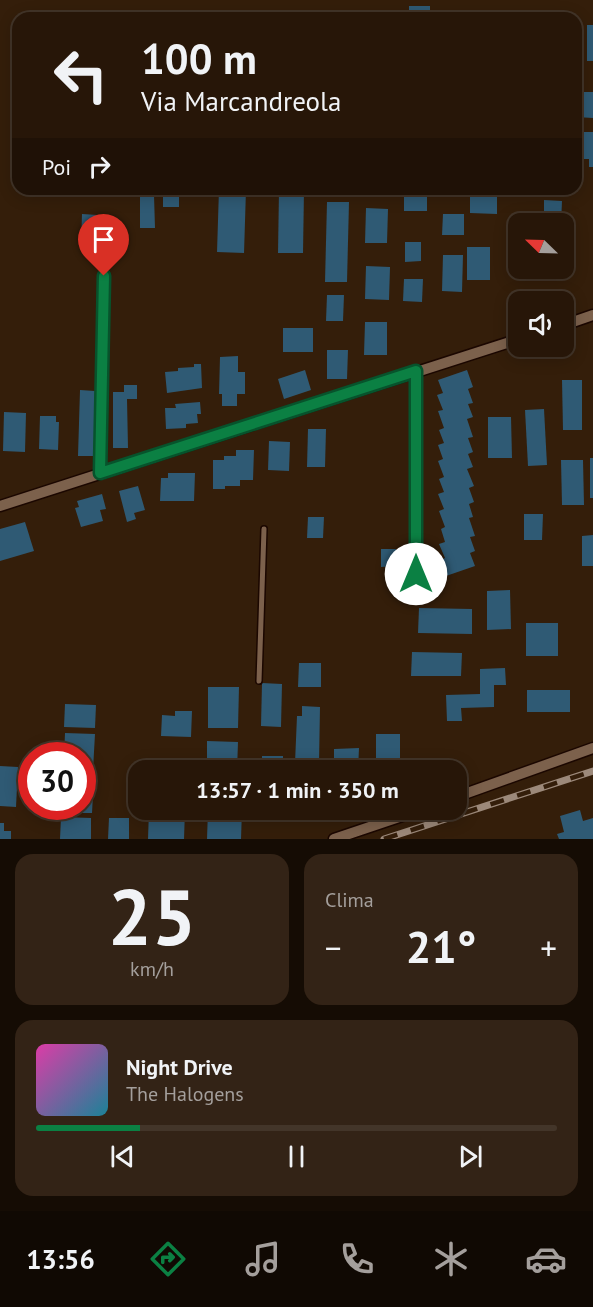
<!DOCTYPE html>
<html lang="it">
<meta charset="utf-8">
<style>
:root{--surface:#271608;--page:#332316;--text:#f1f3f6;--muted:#a49f9c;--line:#433529;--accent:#0b8043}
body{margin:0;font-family:"PT Sans",sans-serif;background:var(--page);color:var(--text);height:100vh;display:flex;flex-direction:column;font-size:22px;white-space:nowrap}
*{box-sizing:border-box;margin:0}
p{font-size:20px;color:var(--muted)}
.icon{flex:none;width:33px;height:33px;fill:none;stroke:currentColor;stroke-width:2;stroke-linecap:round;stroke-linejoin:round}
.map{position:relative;height:839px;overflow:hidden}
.side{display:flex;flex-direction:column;gap:15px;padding:15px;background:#150c04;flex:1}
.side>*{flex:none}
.guide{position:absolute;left:12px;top:12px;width:570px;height:183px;border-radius:18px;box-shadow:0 3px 15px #0003,0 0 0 2px var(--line);background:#271608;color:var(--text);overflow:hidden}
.needle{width:39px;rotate:293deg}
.buttons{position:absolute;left:508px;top:213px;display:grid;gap:12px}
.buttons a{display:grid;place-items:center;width:66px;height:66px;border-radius:12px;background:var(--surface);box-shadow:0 3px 15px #0003,0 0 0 2px var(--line);font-size:30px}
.speed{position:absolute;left:18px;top:742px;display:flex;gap:12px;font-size:30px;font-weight:700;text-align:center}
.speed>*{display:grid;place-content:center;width:78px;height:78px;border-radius:50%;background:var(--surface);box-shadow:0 3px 15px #0003,0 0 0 2px var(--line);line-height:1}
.speed .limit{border:9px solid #d22;background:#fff;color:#111}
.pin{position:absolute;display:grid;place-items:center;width:51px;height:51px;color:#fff;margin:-62px -26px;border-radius:50% 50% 50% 0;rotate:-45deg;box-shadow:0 0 6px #0007}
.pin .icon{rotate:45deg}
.me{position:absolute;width:66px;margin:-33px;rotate:0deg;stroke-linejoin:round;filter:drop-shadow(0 0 4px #0008)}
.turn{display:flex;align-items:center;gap:21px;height:126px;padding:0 30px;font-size:27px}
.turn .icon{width:78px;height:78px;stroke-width:2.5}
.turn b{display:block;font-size:42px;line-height:51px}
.then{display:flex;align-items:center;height:57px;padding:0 30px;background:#0003;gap:12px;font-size:22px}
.big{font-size:45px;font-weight:800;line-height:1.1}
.side .card{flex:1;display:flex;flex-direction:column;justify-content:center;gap:9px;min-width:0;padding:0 21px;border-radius:18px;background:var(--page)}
.side .dial{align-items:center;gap:0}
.dial b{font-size:78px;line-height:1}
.song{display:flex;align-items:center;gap:18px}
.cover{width:72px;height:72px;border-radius:9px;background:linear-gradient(135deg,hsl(320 70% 55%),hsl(190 70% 35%))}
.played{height:6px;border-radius:3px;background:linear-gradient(90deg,var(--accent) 20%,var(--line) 20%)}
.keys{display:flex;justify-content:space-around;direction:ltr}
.heat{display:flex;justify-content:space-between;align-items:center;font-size:33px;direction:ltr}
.side .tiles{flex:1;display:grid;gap:15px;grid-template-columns:1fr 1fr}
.card:last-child{grid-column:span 2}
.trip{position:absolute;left:128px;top:760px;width:339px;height:60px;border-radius:18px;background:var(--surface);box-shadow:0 3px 15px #0003,0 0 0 2px var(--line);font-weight:800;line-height:60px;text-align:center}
.dock{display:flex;height:96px;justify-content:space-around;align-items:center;background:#100903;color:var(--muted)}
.dock .icon{width:42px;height:42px}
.dock .on{color:var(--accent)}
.dock b{font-size:27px;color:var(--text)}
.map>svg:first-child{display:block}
.building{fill:#2f5a74}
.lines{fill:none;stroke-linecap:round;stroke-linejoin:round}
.lane-casing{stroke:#1b0700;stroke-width:8}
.street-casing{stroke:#1b0700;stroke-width:13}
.lane{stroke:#7c614c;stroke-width:5}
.street{stroke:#7c614c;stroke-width:10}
.rail-casing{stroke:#9c897a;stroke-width:7}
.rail{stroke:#341e0a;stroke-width:4.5;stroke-dasharray:14;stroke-linecap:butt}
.route-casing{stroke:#07532c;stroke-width:15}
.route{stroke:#0b8043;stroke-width:10}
</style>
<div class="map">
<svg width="593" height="839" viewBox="0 0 593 839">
<rect width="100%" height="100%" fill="#341e0a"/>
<g class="building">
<rect x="409" y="6" width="21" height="12"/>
<rect x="587" y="25" width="6" height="36"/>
<path d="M576,92H593V118L576,117Z"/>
<path d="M584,132H593V167H589V159H584Z"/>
<path d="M140,189H150V195H154L155,228H140Z"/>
<path d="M219,189H246L244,253L217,252Z"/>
<path d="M279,189H304L303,253H278Z"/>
<path d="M401,189H427V211H404V197H401Z"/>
<rect x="437" y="189" width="10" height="7"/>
<path d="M470,189H488V195H497V214L470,213Z"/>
<rect x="163" y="196" width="16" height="11"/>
<path d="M544,200L562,201L561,224H544Z"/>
<path d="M327,202H349L347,282H325Z"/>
<path d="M366,208L388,209L387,243H365Z"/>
<path d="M82,214L98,215L97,245L81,244Z"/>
<path d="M443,214H464V235H442Z"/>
<path d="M509,227H519V264H508Z"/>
<path d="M405,242H421V261L405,262Z"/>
<rect x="467" y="247" width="23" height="33"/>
<path d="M443,255H463L462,292L442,291Z"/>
<path d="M366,266L390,267L389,300L365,299Z"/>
<path d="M404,279H423L422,302L403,301Z"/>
<path d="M327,295H344L343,321H326Z"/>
<path d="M365,322H387V355H364Z"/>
<rect x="283" y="328" width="30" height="24"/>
<path d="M327,350H348L347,379H327Z"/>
<path d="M238,356V372H245V394H237V406H222V394H219L220,357Z"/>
<path d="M194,364H201L202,388L167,393L165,372L178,371V368L194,367Z"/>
<path d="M305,370L311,390L284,399L278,379Z"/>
<path d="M467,370L473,387L468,389L473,403L468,404L473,417L467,419L473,437L468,438L473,452L468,454L473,467L467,469L474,486L469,488L474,502L469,504L473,517L469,518L475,536L470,537L475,551L470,553L475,566L446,576L440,560L445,558L439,544L445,542L441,529L445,527L439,511L444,509L438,494L444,492L439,479L444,477L438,461L443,459L438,445L444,443L439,430L444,428L438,411L443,410L437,395L443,393L438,380Z"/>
<path d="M562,380H582V430H563Z"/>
<path d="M124,385H137V399H127L128,448H113V392H124Z"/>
<path d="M80,390L95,391L94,456H78Z"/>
<path d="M200,402L201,414H197L198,423L186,424V428L166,429L165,408H176L175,404Z"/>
<path d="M544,409L547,465L528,466L525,410Z"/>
<path d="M4,412L26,413L25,452L3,451Z"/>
<path d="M40,416H56V422H59L58,450L39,449Z"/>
<path d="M488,417H511L512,458H488Z"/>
<path d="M308,429H326L325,467H307Z"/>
<path d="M269,441L290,442L289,471L268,470Z"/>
<path d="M236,450H254L253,480H240V486H225V489H213V460H224V456H236Z"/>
<rect x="590" y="458" width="3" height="40"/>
<path d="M561,460H583L584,505H562Z"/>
<path d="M168,473H195L194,501H160L161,478H168Z"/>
<path d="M138,486L145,510L134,513L136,519L127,522L119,491Z"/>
<path d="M102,494L106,509L100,510L103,521L81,527L75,508L79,507L77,501Z"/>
<path d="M524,514H543L542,540H524Z"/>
<path d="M308,517H324L323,538H307Z"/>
<path d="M25,522L34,551L0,561V529Z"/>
<path d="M593,535V566H582V536Z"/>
<path d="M381,549H396V566L381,567Z"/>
<path d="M510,590L511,629L487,630V591Z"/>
<path d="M419,608L472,609V634L418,633Z"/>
<rect x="526" y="623" width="32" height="33"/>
<path d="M412,652L462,653L461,676H411Z"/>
<path d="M299,663H321V687H298Z"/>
<path d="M505,668L506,685H494V707L461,708L462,721H447L446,695L480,694V669Z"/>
<path d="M262,683L282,684L281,727L261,726Z"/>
<path d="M208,687H239L238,728H208Z"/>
<rect x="527" y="690" width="43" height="22"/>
<path d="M65,704L96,705L95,728L64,727Z"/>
<path d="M302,706L320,707L319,764L295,763L297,716H302Z"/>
<path d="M175,711H192L191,737L161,736L162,715L175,716Z"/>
<path d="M65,733L95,734L93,770H82V756H64Z"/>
<rect x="376" y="734" width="24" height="37"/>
<path d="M207,741L238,742L237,771H207Z"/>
<path d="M359,748L358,771H334V749Z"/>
<rect x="262" y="756" width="21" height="15"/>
<path d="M150,759L166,760V771H150Z"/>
<rect x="407" y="759" width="20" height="12"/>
<path d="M0,766L18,767L16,807L0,806Z"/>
<path d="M82,775L94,776L92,813H63V807H82Z"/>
<path d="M149,810H185L184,839H148Z"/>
<path d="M208,810H242L241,839H207Z"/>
<path d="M580,810L583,821L593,818V839H559L557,834L564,832L560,816Z"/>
<path d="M61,817L91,818V839H60Z"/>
<path d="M109,818H129V839H108Z"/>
<path d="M0,823H4V831H11V839H0Z"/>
</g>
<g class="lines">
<g class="lane-casing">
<g id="lane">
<path d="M100,473L104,254"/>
<path d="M259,681L264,529"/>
</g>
</g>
<g class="street-casing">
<g id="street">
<path d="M564,325L593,315"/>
<path d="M0,506L519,339"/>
<path d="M416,574V371"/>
<path d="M456,797L593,748"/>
<path d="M334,839L420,810"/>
</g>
</g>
<use href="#lane" class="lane"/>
<use href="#street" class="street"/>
<g class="rail-casing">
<path id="rail" d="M384,839L593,771"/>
</g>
<use href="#rail" class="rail"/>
</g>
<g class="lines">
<g class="route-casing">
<path id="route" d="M104,276L100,473L416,371V574"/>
</g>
<use href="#route" class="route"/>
</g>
</svg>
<div class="buttons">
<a><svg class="needle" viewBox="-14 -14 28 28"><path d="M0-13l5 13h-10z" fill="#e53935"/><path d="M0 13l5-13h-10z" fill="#a49f9c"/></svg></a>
<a><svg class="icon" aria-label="sound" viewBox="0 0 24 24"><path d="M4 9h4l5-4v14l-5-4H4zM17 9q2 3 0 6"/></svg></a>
</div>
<div class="speed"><div class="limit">30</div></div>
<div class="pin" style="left:104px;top:276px;background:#d93025"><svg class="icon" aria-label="arrive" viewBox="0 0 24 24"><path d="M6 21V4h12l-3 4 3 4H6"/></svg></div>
<svg class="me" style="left:416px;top:574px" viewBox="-20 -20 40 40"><circle r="19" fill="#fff"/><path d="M0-13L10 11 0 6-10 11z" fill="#0b8043"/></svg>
<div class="trip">13:57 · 1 min · 350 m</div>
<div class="guide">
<div class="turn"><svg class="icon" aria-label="left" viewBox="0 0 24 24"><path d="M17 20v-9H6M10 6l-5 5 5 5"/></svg><div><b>100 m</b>Via Marcandreola</div></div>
<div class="then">Poi<svg class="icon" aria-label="right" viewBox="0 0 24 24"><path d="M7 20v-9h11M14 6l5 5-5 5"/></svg></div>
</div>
</div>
<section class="side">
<div class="tiles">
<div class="card dial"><b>25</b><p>km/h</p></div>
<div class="card"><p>Clima</p>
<div class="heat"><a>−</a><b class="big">21°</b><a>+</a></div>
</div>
<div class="card">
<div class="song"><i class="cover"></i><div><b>Night Drive</b><p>The Halogens</p></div></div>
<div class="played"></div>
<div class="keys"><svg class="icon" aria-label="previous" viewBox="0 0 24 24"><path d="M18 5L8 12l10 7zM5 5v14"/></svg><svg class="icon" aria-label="pause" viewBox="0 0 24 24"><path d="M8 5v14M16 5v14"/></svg><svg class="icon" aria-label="next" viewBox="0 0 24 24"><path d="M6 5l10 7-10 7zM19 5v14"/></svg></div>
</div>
</div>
</section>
<nav class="dock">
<b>13:56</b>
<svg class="icon on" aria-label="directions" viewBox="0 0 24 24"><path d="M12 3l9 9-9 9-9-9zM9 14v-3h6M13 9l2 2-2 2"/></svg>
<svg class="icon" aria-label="music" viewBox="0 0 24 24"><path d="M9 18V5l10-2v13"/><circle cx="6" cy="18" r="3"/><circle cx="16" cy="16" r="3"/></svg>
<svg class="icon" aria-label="phone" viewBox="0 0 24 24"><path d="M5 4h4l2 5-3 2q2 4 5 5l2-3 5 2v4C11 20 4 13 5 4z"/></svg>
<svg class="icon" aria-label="climate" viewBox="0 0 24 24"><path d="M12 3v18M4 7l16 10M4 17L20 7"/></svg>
<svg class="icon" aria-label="car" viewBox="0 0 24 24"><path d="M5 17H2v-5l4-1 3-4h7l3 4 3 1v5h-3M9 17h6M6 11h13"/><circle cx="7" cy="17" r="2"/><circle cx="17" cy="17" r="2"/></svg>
</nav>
